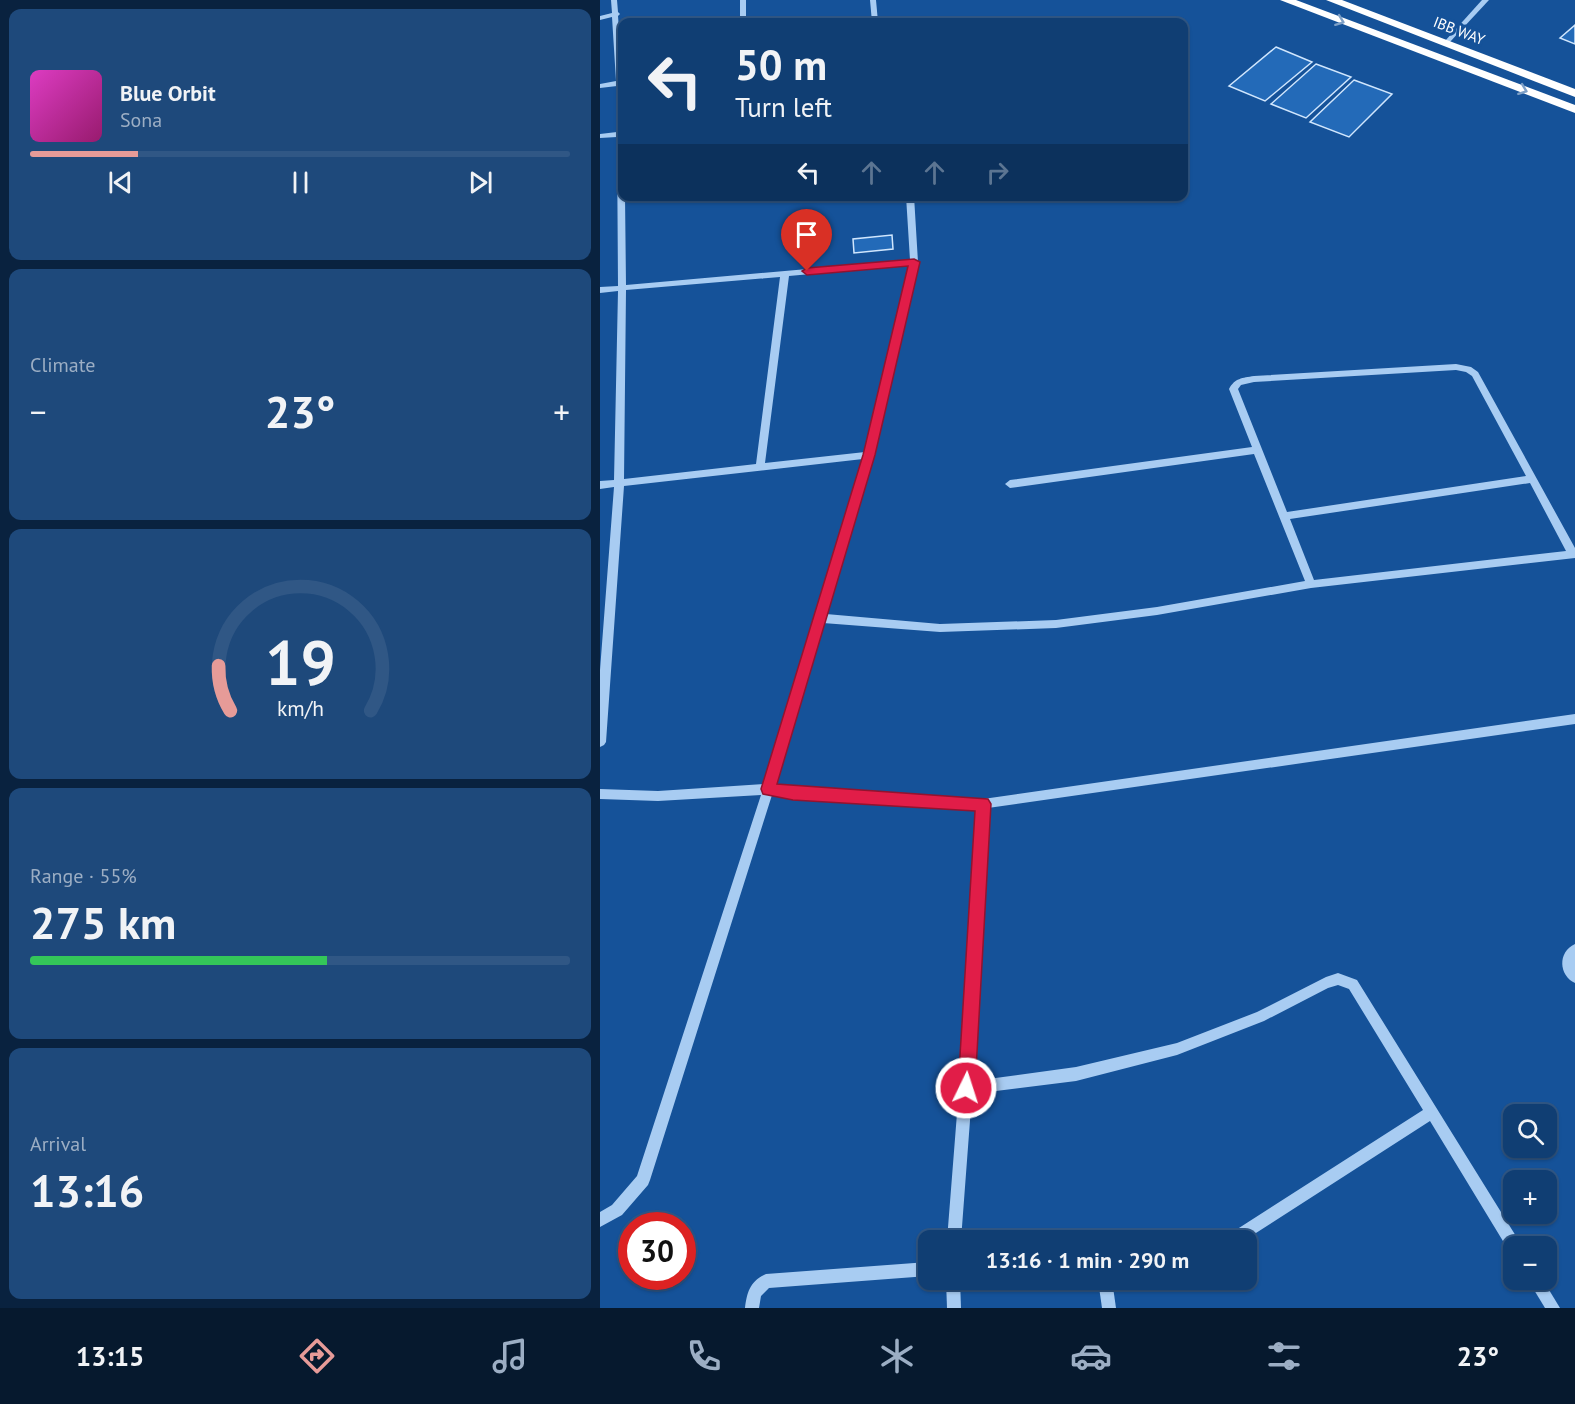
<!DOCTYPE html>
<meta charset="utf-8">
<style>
:root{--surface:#103e73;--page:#1e497b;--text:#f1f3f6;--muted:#9caec4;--line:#305785;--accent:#e69b98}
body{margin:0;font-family:"PT Sans",sans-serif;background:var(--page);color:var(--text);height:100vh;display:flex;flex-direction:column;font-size:22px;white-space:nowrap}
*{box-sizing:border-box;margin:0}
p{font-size:20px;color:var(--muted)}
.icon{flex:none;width:33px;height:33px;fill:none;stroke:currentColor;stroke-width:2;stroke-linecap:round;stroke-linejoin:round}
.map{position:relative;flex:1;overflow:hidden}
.sheet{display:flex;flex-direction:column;gap:9px;padding:9px;background:#09223f;width:600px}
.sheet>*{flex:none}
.top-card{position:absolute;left:18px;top:18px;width:570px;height:183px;border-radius:12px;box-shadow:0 2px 4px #0004,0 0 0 2px var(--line);background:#103e73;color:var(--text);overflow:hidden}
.buttons{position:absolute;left:903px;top:1104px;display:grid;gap:12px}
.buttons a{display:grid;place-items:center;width:54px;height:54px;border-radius:12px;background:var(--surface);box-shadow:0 2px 4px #0004,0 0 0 2px var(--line);font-size:30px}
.speed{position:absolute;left:18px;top:1212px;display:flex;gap:12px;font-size:30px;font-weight:700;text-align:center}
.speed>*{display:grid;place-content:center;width:78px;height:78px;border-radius:50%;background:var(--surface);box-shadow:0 2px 4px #0004,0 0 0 2px var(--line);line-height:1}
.speed .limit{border:9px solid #d22;background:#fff;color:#111}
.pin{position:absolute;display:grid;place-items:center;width:51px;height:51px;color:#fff;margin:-62px -26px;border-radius:50% 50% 50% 0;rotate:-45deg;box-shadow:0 0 6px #0007}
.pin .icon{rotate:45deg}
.me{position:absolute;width:66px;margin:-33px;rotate:4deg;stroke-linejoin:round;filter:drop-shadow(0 0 4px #0008)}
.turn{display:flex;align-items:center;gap:21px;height:126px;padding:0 18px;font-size:27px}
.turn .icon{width:78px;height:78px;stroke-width:2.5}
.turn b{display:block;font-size:42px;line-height:51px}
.lanes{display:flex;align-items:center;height:57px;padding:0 18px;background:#0003;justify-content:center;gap:30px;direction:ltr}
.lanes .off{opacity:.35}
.big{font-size:45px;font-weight:800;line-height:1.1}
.sheet .tile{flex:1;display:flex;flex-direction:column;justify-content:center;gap:9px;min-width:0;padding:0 21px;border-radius:12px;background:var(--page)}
.sheet .dial{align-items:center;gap:0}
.dial svg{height:156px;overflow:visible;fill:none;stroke:var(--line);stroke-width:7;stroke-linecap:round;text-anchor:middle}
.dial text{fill:var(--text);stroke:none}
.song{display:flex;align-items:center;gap:18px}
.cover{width:72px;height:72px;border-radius:9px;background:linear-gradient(135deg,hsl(310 70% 55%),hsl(320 70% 35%))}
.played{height:6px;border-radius:3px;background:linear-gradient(90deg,var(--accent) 20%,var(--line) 20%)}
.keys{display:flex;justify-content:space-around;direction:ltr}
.heat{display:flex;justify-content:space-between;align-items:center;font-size:33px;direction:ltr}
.charge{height:9px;border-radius:4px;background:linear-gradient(90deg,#34c759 55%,var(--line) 0)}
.trip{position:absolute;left:318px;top:1230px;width:339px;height:60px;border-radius:12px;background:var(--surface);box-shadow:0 2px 4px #0004,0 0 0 2px var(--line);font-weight:800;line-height:60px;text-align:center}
.tab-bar{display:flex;height:96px;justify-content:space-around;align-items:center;background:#06192e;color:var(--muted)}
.tab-bar .icon{width:42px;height:42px}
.tab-bar .active{color:var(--accent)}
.tab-bar b{font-size:27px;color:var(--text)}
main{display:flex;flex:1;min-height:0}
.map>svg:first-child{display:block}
.building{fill:#236ab8;stroke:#d0e6fd;stroke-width:1.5}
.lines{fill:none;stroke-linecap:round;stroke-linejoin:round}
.minor{fill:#a8ccf2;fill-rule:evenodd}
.highway{fill:#fff;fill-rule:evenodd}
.oneway{stroke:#7ea0c7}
.route{fill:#e11d48;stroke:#92132f;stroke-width:1.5}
.labels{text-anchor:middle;stroke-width:6;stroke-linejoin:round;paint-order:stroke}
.far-street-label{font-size:15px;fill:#fff;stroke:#155299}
</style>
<main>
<section class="sheet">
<div class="tile">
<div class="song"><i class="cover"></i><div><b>Blue Orbit</b><p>Sona</p></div></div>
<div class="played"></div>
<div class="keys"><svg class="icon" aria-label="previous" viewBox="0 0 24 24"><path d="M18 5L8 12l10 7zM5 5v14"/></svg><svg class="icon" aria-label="pause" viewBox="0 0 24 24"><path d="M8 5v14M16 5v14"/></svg><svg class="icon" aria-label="next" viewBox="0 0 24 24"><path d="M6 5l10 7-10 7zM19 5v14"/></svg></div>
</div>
<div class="tile"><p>Climate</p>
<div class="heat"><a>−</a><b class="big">23°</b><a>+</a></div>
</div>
<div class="tile dial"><svg viewBox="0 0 100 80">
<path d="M14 69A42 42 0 1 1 86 69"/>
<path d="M14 69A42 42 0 0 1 8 46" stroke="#e69b98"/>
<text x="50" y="56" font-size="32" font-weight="700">19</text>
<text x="50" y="72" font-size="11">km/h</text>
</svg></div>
<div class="tile"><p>Range · 55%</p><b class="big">275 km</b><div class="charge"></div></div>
<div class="tile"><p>Arrival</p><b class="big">13:16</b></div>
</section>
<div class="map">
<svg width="975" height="1308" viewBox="0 0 975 1308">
<rect width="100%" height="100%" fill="#155299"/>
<g class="building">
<path d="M975,25V44L960,38Z"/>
<path d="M676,47L712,62L665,101L629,86Z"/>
<path d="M716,64L751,77L706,118L671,104Z"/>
<path d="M754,80L792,94L749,137L710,122Z"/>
<path d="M292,235L293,249L254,253L253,239Z"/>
</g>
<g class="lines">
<g class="minor">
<path d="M11,0H17L18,12L20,14L18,16L22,70V196H25L26,285L310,260L306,196H314L318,262L274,455L226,614L340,624L456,620L557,607L705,581L654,454L410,488L405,484L410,480L652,447L629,389C635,378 642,378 654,376L856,364L871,367L878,372L975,548V558L711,588L557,615L456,628L340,632L223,623L175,785L193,788L383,799L975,714V724L388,808L373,1081L476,1067L577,1043L657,1012L726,977L738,973L757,980L919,1241L921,1246H914V1253L909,1251L830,1121L645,1240H626L628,1235L823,1110L749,989L738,985L728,988L664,1021L577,1055L476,1081L372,1094L361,1240H347L359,1088L377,809L193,798L172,795L50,1180L48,1185L22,1215L0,1227V1212L12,1205L37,1176L161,795L58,801L0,799V789L58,791L164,784L263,459L24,486L6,742L4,745L0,747V670L14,487L0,489V481L14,480L18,291L0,293V287L18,286L17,137L0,138V134L17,132V86L0,88V84L16,81L12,17L0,20V16L12,13ZM309,265L265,452L165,463L189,276ZM180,277L156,464L24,479L26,290ZM856,370L866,372L872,376L926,476L687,512L638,389L641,385L654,382ZM930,483L966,551L714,580L690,519Z"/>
<rect x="140" y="0" width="6" height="22"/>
<path d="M270,0H276L278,22H272Z"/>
<path d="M882,0H889L849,43H845V41Z"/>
<path d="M975,944V983C959,976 957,952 975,944Z"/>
<path d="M328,1262V1276L169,1288L161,1296L159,1308H145C147,1292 150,1281 166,1274Z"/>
<path d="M346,1280H360L361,1308H347Z"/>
<path d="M498,1280H512L516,1308H502Z"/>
<path d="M928,1280H943L960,1308H945Z"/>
</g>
<g class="highway">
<path d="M680,0H696L975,105V113Z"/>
<path d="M726,0H742L975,89V97Z"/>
</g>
</g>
<defs><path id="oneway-chevron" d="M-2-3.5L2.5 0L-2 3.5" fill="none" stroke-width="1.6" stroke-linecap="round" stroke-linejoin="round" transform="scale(1.5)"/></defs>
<g class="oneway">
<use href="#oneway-chevron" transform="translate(740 21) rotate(21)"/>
<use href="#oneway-chevron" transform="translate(923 90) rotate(21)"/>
</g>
<path class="route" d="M314,259L320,262L275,455L177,784L388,799L391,804L375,1088L372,1094L366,1096L360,1094L358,1088L375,811L193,800L163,794L161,789L263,455L308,266L207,275L202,271L207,268Z"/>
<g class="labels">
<g class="far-street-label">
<text transform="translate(859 31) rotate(21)" y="5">IBB WAY</text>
</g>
</g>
</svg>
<div class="buttons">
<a><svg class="icon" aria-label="search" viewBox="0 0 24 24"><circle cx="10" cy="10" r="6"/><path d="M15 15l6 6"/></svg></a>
<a>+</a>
<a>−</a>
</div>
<div class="speed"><div class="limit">30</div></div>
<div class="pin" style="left:207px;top:271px;background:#d93025"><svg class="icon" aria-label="arrive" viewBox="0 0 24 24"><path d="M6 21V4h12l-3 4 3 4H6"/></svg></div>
<svg class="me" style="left:366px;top:1088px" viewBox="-20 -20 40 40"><circle r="17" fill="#e11d48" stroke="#fff" stroke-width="3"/><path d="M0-11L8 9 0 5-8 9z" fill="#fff"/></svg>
<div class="trip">13:16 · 1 min · 290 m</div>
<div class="top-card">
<div class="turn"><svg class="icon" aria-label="left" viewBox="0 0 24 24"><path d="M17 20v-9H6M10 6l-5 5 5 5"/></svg><div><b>50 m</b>Turn left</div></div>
<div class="lanes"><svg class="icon" aria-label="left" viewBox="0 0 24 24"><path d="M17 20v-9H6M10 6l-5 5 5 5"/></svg><svg class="icon off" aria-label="ahead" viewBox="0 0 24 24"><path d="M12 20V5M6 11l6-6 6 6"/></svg><svg class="icon off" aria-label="ahead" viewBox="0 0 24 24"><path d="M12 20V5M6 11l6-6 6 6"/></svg><svg class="icon off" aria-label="right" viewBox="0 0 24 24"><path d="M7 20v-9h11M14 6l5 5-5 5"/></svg></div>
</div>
</div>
</main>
<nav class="tab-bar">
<b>13:15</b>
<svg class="icon active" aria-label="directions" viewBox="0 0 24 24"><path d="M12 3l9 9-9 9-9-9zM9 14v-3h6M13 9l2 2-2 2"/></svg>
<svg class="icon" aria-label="music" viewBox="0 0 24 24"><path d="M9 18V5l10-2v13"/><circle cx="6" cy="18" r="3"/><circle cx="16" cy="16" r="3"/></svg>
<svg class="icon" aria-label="phone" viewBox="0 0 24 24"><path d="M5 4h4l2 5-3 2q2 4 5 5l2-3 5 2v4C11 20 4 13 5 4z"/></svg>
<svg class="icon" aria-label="climate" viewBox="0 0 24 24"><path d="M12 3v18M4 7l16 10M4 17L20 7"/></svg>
<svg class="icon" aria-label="car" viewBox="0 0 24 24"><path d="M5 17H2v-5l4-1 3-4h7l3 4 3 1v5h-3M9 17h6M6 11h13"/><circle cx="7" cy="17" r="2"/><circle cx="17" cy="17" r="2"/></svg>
<svg class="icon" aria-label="filters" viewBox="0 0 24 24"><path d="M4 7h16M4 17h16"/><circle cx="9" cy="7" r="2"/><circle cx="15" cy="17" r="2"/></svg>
<b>23°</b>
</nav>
